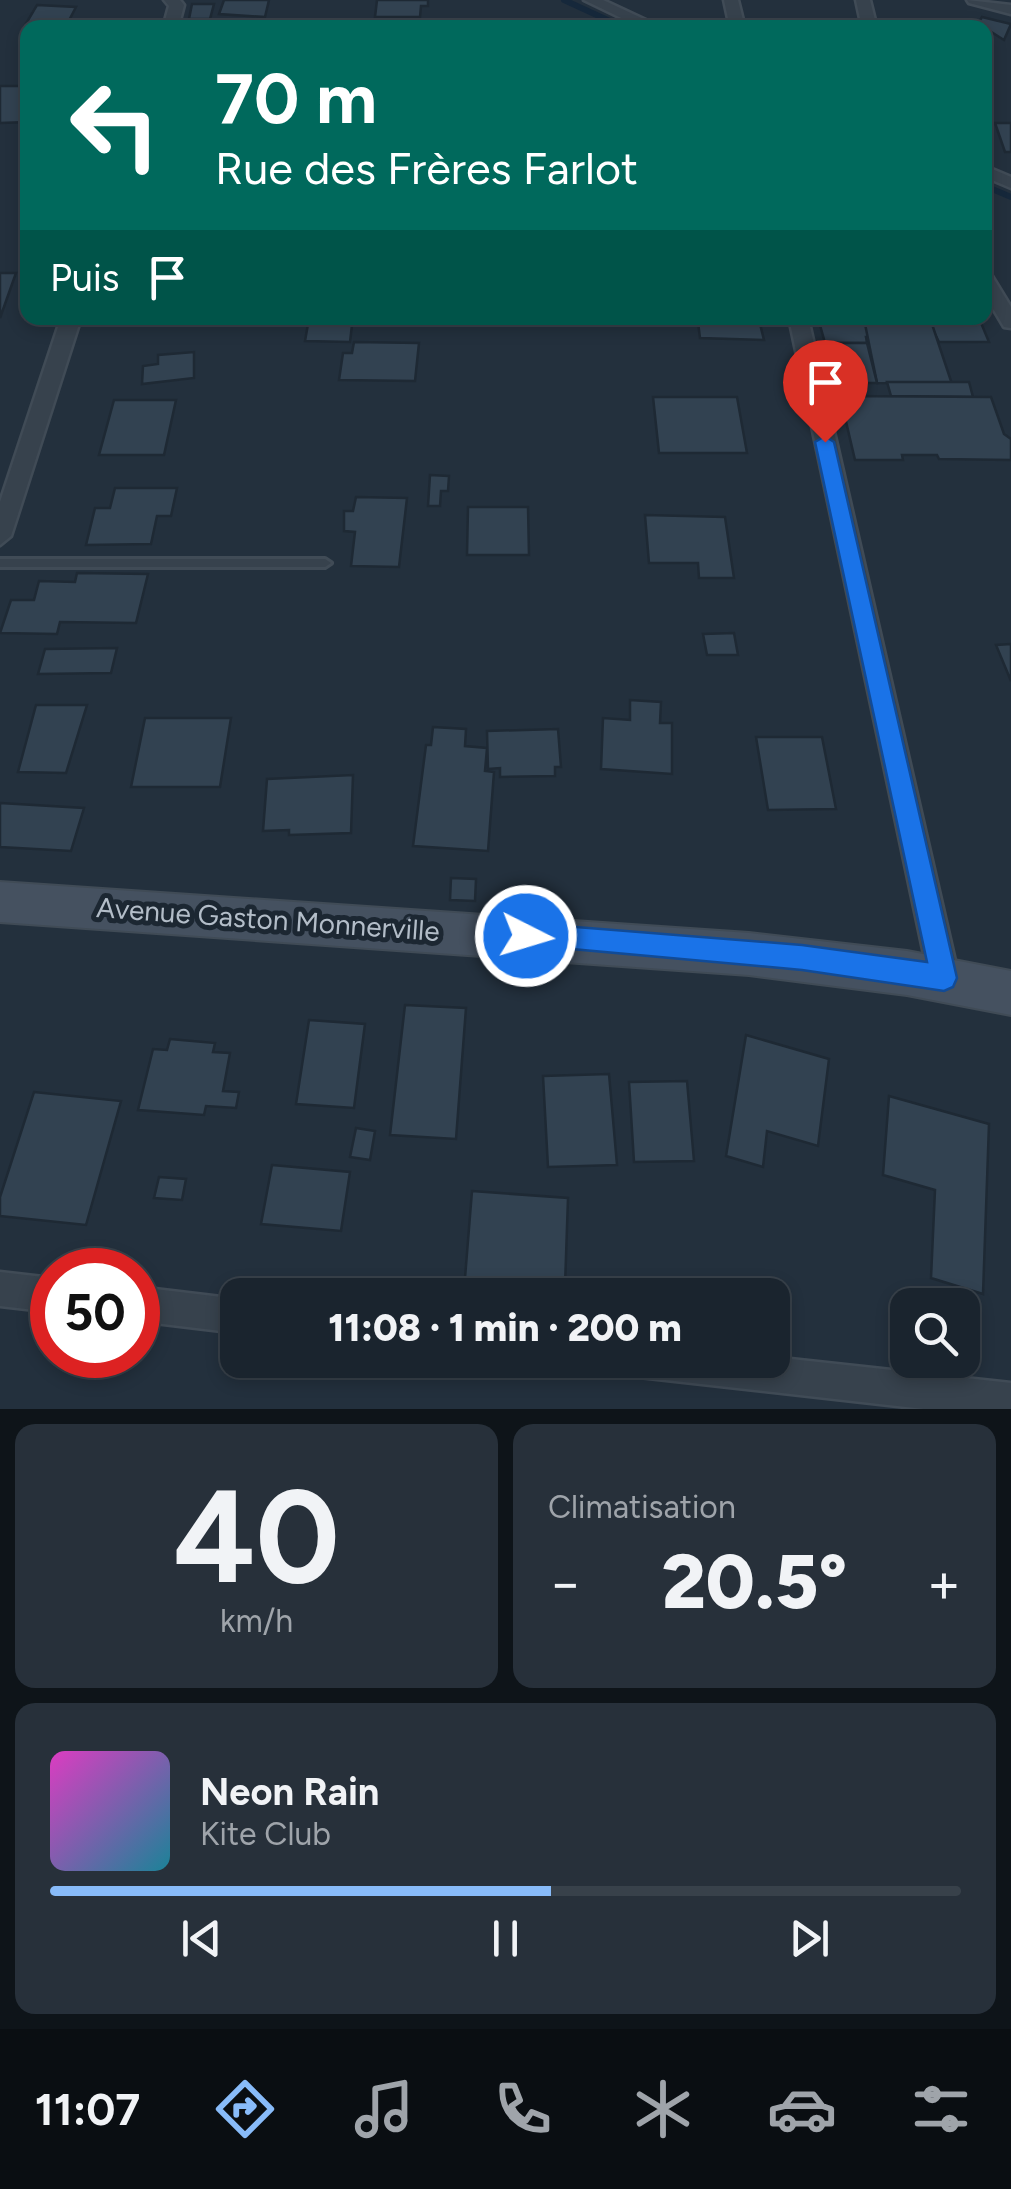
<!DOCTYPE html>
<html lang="fr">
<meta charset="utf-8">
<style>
:root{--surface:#1a242e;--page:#27303a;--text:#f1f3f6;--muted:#9fa4aa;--line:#38414a;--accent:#88bbf9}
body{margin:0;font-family:Figtree,sans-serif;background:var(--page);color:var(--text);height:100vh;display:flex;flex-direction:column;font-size:38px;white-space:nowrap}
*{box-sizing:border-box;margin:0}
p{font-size:32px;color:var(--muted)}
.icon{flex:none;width:55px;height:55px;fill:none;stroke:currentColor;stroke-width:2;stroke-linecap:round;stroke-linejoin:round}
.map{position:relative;height:1409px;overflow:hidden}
.drawer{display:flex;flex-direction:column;gap:15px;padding:15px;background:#0e1419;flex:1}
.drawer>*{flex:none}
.top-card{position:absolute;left:20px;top:20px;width:972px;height:305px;border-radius:20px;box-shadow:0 5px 15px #0003,0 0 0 2px var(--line);background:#00695c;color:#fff;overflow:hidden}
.buttons{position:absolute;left:890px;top:1288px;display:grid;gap:20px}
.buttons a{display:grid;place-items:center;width:90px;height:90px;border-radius:20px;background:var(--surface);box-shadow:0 5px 15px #0003,0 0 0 2px var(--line);font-size:50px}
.speed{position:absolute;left:30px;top:1248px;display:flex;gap:20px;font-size:50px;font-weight:700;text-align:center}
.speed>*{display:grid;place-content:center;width:130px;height:130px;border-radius:50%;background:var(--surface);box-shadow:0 5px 15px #0003,0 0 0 2px var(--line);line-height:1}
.speed .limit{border:15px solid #d22;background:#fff;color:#111}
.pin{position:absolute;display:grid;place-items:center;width:85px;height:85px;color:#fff;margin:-102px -42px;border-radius:50% 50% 50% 0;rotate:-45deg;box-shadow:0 0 10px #0007}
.pin .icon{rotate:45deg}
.me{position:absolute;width:110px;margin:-55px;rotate:95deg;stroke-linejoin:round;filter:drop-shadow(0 0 8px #0008)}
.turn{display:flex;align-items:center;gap:35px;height:210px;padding:0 30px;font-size:45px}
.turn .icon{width:130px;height:130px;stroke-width:2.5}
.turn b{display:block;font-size:70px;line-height:85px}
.then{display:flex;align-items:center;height:95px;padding:0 30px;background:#0003;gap:20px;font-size:38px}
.big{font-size:75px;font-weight:800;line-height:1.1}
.drawer .tile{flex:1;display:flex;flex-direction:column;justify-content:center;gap:15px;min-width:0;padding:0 35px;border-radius:20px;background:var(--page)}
.drawer .dial{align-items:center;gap:0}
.dial b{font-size:130px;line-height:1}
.song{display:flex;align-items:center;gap:30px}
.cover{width:120px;height:120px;border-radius:15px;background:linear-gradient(135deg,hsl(310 70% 55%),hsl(190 70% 35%))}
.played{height:10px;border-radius:5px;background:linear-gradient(90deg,var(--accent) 55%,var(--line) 55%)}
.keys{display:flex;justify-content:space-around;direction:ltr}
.heat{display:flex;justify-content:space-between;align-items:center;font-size:55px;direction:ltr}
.drawer .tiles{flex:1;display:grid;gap:15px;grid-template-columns:1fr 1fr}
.tile:last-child{grid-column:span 2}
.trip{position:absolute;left:220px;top:1278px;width:570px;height:100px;border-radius:20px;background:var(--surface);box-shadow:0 5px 15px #0003,0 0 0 2px var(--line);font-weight:800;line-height:100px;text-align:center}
.tab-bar{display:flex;height:160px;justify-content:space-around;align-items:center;background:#0a0e12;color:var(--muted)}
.tab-bar .icon{width:70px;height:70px}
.tab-bar .selected{color:var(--accent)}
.tab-bar b{font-size:45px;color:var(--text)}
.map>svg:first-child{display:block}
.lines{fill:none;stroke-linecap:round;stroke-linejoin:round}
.stream{stroke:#16283b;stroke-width:6}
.building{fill:#324251;stroke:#1e2934;stroke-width:2.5}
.service-casing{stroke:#404b56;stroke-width:6}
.minor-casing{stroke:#404b56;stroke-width:5}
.secondary-casing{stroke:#404b56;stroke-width:4}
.service{fill:#37424d;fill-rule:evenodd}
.minor{fill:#37424d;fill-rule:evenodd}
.secondary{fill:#455160;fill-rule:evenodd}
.route{fill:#1a73e8;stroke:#114b97;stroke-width:2.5}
.labels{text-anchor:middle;stroke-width:10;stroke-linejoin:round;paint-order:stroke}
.street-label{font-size:28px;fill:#b3bdc8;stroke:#1c2732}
</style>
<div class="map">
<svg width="1011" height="1409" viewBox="0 0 1011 1409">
<rect width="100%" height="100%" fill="#23303d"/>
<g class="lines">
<g class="stream">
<path d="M564,0L625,28"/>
<path d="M985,186L1011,197"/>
</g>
</g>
<g class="building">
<path d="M224,0H269L265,17L219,14Z"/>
<path d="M377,0H428V6H421L420,17H375Z"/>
<path d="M192,4H214L210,19H189Z"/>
<path d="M37,5L76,7L65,28H28V32H21Z"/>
<path d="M982,17L1011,24L1004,40L985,28H975Z"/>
<path d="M0,86H28V122L0,123Z"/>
<path d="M995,123H1011V152H1005Z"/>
<path d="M0,273H16L0,318Z"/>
<path d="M175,318H251L250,324H173Z"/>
<path d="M684,318H753L755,323L760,324L764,340L700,338L698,322H684Z"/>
<path d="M818,318H863L870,337H866L867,343H825Z"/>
<path d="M863,318H927L929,323L865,324Z"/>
<path d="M927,318H979L989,342H939Z"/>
<path d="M928,320L931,321L952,384L877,383L865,324Z"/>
<path d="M308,324L352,325L350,342L305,341Z"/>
<path d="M354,342L419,343L415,381L339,380L343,353H352Z"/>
<path d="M825,343H867L877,383H836Z"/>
<path d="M194,352V378L142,384L143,366L158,364V355Z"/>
<path d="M887,382H969L973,397L891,396Z"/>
<path d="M840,396L991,397L1004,434L1011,439V460L939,459L937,455H902L903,460H855Z"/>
<path d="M653,397H737L747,453H659Z"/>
<path d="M114,400H176L164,455H99Z"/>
<path d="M430,475L449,476L448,491H441L440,506H428Z"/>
<path d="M115,488H177L171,516H157L151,544L86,545L95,508H110Z"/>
<path d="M356,497L407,498L399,567L351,566L355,532L344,531V511H353Z"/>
<path d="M468,507H528L529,555H467Z"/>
<path d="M645,515L725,517L734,578H699L698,563H649Z"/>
<path d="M77,573L148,574L136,623L60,622L57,634L0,633L11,600H34L39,581L75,582Z"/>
<path d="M734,633L738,655H707L703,634Z"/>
<path d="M1011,644V681L996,645Z"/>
<path d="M117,648L111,673L38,674L45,649Z"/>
<path d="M630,700L661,702L660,723H672V774L601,769L603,718L630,720Z"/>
<path d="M36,705H87L66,773L18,772Z"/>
<path d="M145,718H231L220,787H131Z"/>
<path d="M433,727L466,729L465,746L487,748L485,771L494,772L488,851L413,846L426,745H431Z"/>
<path d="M558,729L561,767H555V776L500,777V768L488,769L487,731Z"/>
<path d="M756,737H822L836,809L768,810Z"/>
<path d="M353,775L351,833L289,835V830L263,831L267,779Z"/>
<path d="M0,803L84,808L71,851L0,847Z"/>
<path d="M451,878L476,879L475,901L450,900Z"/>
<path d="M405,1005L466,1008L456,1139L390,1135Z"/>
<path d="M309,1020L365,1024L354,1108L296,1104Z"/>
<path d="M746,1035L829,1059L818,1146L767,1131L763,1167L726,1156Z"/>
<path d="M170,1039L215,1043L213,1052L230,1053L223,1091L239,1092L236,1108L206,1106L204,1115L138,1110L153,1049L167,1050Z"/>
<path d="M609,1074L617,1165L548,1167L543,1076Z"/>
<path d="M687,1081L694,1161L634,1162L629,1082Z"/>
<path d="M34,1092L121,1101L86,1225L0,1216V1197Z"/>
<path d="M889,1096L989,1124L983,1294L931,1278L935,1190L883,1175Z"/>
<path d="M356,1128L375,1131L370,1160L350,1157Z"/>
<path d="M272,1165L350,1172L341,1231L261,1224Z"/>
<path d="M159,1177L186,1179L182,1200L154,1198Z"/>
<path d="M472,1191L568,1198L565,1286L465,1278Z"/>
</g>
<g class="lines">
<g class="service-casing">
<path id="service" d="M0,559H325L331,563L325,567H0Z"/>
</g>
<g class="minor-casing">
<g id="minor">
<path d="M164,0H180L184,5L178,28H163L169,6Z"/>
<path d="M584,0H603L663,28H642Z"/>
<path d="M724,0H738L745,28H730Z"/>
<path d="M856,0H870L877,28H862Z"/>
<path d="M967,0L1011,5V14L969,3Z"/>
<path d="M985,166L1011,177V188L985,177Z"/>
<path d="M985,274L992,276L1011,307V328L1004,327L985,295Z"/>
<path d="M61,318H81L11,536L0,545V502Z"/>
<path d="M789,318H808L959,978L954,988L944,992L934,988L929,978Z"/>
<path d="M0,1272L52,1278V1312L0,1306Z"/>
<path d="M138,1287L238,1299V1333L138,1321Z"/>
<path d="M772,1357L1011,1383V1409H924L639,1377L627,1372L622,1360Z"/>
</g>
</g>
<g class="secondary-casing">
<path id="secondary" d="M0,882L749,933L907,951L1011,971V1015L907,995L749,975L0,922Z"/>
</g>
<use href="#service" class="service"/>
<use href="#minor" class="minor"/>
<use href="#secondary" class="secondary"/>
</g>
<path class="route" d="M825,436L834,442L957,978L953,987L944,991L802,970L517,944L513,936L517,927L526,923L802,945L927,962L815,442Z"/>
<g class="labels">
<g class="street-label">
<text transform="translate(268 919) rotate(4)" y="10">Avenue Gaston Monnerville</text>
</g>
</g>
</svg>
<div class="buttons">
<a><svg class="icon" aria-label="search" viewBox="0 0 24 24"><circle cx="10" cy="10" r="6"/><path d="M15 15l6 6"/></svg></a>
</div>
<div class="speed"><div class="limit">50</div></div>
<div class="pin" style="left:825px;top:442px;background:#d93025"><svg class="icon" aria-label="arrive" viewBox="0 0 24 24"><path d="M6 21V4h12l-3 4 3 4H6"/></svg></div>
<svg class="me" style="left:526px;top:936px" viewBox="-20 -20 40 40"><circle r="17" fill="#1a73e8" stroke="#fff" stroke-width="3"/><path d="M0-11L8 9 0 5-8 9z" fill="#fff"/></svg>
<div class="trip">11:08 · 1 min · 200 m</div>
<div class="top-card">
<div class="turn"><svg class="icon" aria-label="left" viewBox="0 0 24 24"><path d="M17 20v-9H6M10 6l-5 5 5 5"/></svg><div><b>70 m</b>Rue des Frères Farlot</div></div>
<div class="then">Puis<svg class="icon" aria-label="arrive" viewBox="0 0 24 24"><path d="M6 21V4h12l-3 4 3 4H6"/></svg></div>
</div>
</div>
<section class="drawer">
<div class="tiles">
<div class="tile dial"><b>40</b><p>km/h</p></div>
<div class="tile"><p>Climatisation</p>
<div class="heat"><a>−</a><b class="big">20.5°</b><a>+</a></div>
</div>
<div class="tile">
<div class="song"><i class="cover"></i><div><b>Neon Rain</b><p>Kite Club</p></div></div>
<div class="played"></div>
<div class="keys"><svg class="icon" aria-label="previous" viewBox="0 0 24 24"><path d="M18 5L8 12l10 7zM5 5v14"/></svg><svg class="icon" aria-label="pause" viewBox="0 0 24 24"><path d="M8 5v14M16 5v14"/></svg><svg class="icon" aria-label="next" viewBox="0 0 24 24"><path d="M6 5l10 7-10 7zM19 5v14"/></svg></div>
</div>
</div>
</section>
<nav class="tab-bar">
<b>11:07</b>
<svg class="icon selected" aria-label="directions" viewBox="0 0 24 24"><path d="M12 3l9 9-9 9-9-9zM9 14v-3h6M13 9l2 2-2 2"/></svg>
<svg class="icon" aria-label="music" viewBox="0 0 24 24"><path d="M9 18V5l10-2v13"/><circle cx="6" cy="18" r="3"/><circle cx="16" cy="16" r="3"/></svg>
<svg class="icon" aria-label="phone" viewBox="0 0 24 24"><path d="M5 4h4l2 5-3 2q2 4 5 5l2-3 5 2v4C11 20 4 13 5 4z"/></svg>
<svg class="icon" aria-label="climate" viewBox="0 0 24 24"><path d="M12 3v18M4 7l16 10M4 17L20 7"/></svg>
<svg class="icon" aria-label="car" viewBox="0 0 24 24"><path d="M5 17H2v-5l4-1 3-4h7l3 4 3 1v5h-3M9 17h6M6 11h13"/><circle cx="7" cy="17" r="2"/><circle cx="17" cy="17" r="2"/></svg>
<svg class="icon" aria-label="filters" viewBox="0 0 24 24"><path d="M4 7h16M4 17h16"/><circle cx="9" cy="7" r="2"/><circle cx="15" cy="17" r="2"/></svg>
</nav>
